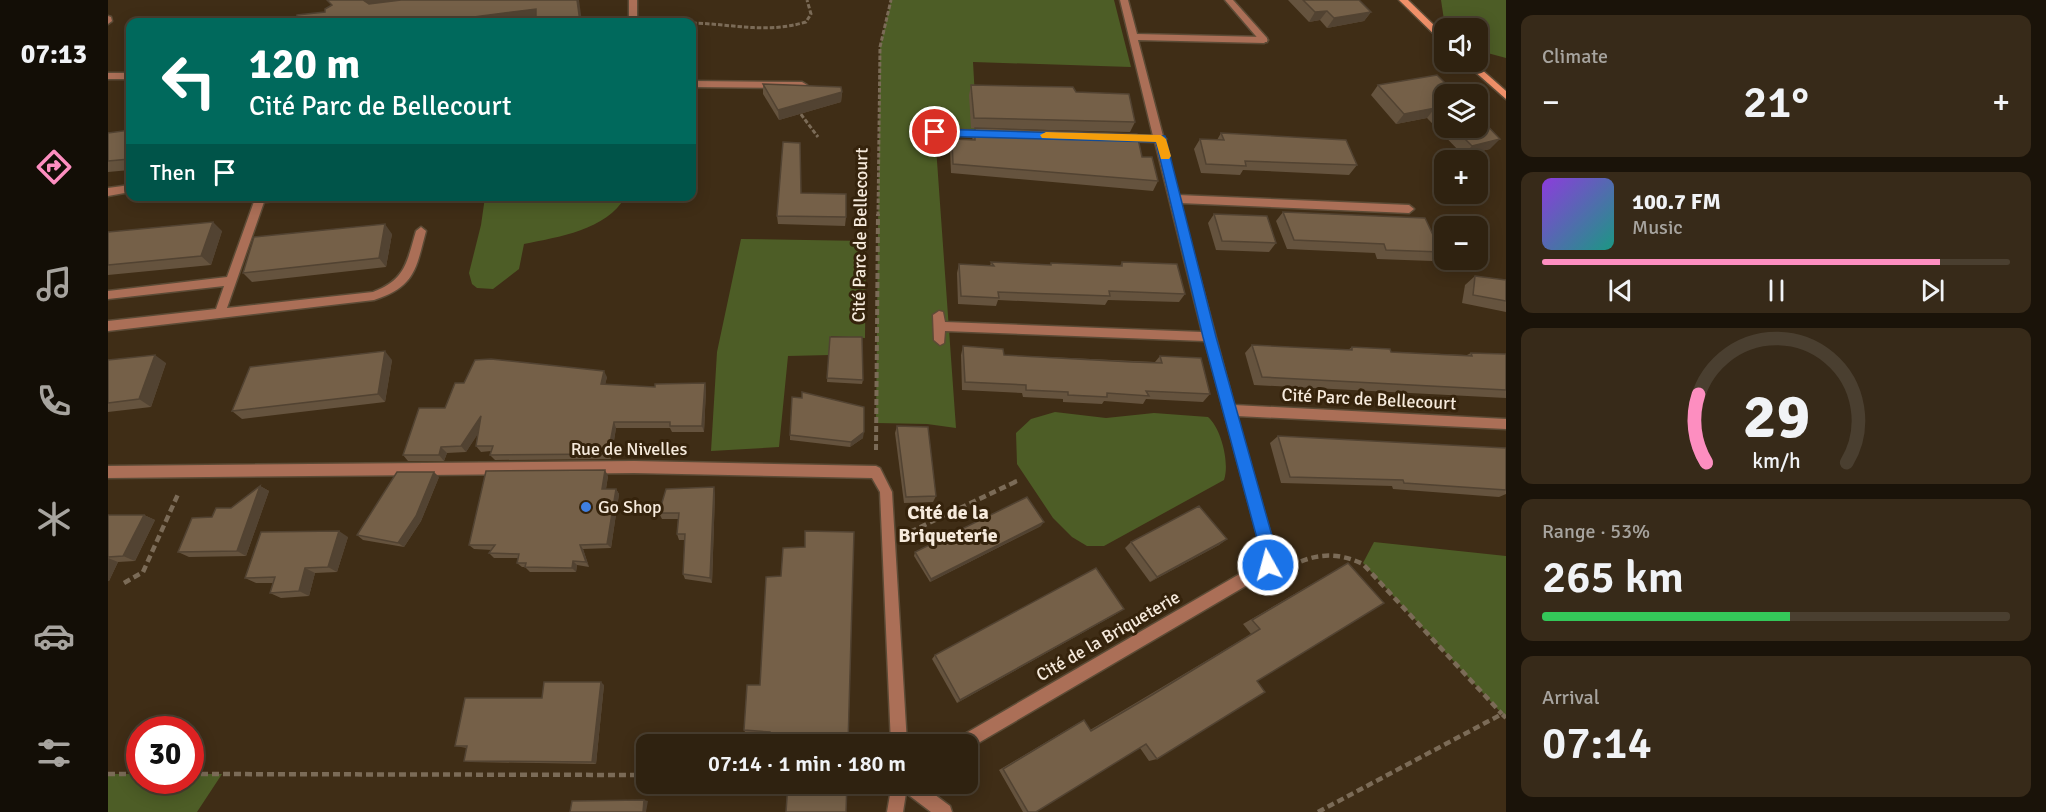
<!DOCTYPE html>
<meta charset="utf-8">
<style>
:root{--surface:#2f2210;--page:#372a19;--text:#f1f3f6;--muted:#a7a49f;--line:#4a3f30;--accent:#fd8ec0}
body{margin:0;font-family:Signika,sans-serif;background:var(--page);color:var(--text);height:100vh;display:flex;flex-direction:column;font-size:22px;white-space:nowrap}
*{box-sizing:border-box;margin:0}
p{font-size:20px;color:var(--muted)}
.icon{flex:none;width:33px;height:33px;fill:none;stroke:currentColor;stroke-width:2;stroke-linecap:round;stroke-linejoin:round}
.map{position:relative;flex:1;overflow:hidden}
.details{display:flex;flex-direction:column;gap:15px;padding:15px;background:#1a1309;width:540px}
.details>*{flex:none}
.hud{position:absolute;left:18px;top:18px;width:570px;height:183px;border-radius:12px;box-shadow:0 3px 15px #0003,0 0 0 2px var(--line);background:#00695c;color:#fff;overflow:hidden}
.controls{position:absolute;left:1326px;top:18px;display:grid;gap:12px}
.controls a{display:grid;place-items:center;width:54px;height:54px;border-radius:12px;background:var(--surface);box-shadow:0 3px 15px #0003,0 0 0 2px var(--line);font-size:30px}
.speed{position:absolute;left:18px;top:716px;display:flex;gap:12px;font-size:30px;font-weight:700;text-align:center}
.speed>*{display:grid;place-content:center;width:78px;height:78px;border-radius:50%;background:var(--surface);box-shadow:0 3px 15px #0003,0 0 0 2px var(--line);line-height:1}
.speed .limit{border:9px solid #d22;background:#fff;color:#111}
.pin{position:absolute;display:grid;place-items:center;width:51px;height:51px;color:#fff;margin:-26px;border:3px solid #fff;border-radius:50%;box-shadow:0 2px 6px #0007}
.me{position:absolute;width:66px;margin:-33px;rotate:353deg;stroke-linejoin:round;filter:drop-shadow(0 0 4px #0008)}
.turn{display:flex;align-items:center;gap:21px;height:126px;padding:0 24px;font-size:27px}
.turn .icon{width:78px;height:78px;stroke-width:2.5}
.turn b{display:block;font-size:42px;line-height:51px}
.then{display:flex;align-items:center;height:57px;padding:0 24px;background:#0003;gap:12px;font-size:22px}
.big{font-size:45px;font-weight:600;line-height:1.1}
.details .tile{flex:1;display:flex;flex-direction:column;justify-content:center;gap:9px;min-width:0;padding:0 21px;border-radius:12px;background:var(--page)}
.details .dial{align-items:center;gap:0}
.dial svg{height:156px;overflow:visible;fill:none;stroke:var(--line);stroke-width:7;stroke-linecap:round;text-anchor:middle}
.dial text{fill:var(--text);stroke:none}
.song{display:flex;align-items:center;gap:18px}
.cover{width:72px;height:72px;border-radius:9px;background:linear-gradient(135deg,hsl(270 70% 55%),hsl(170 70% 35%))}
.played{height:6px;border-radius:3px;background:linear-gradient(90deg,var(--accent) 85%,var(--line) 85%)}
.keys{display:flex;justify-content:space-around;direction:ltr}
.heat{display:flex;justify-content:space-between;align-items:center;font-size:33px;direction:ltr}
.charge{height:9px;border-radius:4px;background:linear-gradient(90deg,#34c759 53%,var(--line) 0)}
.trip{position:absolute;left:528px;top:734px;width:342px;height:60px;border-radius:12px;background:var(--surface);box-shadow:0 3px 15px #0003,0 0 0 2px var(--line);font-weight:600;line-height:60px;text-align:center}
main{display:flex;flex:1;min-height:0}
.tab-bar{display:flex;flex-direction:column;width:108px;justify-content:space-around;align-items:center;background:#130e06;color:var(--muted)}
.tab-bar .icon{width:42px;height:42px}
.tab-bar .on{color:var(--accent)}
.tab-bar b{font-size:27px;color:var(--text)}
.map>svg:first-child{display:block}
.green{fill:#4d5d26}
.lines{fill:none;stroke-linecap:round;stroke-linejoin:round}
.service-casing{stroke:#5c4b36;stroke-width:3}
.minor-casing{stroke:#5c4b36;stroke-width:3}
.secondary-casing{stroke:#5c4b36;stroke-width:3}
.path-far2{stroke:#7b6b57;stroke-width:3;stroke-dasharray:4.5 2;stroke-linecap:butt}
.path-far1{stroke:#7b6b57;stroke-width:4;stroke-dasharray:6 3;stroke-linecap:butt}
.path{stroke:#7b6b57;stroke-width:4.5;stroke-dasharray:7 4;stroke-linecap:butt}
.service{fill:#ab6f57;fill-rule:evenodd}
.minor{fill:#ab6f57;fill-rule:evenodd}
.secondary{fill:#f09069;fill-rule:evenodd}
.wall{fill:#65533e}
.shaded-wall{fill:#524332}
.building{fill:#756048;stroke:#524332;stroke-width:1.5}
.route{fill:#1a73e8;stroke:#114b97;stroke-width:1.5}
.slow{fill:#f59e0b}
.shop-dot{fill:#3f7fe0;stroke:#35230c;stroke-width:2}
.labels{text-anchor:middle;stroke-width:6;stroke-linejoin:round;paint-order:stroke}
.street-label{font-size:18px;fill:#f6eadc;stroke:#35230c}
.poi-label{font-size:18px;fill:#f6eadc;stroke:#35230c;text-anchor:start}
.neighbourhood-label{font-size:20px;font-weight:bold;fill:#f6eadc;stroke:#35230c}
</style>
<main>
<nav class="tab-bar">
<b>07:13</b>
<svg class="icon on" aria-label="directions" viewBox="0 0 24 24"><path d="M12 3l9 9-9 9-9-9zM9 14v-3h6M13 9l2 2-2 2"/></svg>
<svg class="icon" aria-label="music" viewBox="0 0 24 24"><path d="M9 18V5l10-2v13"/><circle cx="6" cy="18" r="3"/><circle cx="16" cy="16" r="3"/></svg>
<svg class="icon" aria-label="phone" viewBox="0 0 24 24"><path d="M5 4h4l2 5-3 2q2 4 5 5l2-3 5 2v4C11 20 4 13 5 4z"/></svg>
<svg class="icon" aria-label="climate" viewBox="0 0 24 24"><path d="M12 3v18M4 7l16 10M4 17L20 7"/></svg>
<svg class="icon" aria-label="car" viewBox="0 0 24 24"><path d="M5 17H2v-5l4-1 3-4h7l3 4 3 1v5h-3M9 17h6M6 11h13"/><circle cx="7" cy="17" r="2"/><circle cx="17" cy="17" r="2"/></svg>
<svg class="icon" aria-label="filters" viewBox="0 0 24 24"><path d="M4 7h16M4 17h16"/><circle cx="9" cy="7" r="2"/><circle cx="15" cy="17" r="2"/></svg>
</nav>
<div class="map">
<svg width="1398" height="812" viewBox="0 0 1398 812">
<rect width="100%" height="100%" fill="#3f2d16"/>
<g class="green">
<path d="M783,0H1006L1023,67L865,62L869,133H827L848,428L819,424L768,423L772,47Z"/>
<path d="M1333,0H1398V58L1372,51L1370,28H1346L1336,20Z"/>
<path d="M377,197V196L517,197C499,230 450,237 416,244L411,269L385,289L369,288L364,284L361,273L373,225Z"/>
<path d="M633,239L758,241L757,338L723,336L722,355L680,356L671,447L603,451L609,352Z"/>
<path d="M947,412L998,418L1046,413L1100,417C1113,428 1122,463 1116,480L996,546H979L964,537L945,518L909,464L908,433L923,419Z"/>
<path d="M1266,542L1398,556V718L1255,563Z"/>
<path d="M0,774H31L32,780H82L83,774H114L89,812H0Z"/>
</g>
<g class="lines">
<g class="service-casing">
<path id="service" d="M1117,0H1125L1159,38V42H1153Z"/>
</g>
<g class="minor-casing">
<g id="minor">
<rect x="521" y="0" width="8" height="22"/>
<path d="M1012,0H1020L1029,34L1156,37L1160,40L1156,43L1030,40L1055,136L1058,139L1056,141L1070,195L1301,205L1306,209L1301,213L1072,203L1126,405L1398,419V429L1129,416L1169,557L1165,570L860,749V744H845L848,739L1154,561L1155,557L1097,341L837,331L836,343L832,345L826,340L825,315L831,311L835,312L837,322L1094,332L1047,142L1015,141L1010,138L1015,135L1045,136Z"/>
<path d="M0,16L3,17L4,21L0,24Z"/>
<rect x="0" y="73" width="22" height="6"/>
<path d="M584,81L694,82L699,85L694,88L584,87Z"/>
<path d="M826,118L831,121V129L881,131L886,134L881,137L831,135L832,144L827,147L822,144L821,121Z"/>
<path d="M22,185V192L0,196V188Z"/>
<path d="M148,196H188L183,200L156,202L119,308L265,292C298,280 299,261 308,231L313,227L318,231C308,269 307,287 266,300L0,331V321L108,309L116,286L0,299V291L119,277Z"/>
<path d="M526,461L768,466L772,468L784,492L799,744H783L772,492L764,478L526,473L0,478V466Z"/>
<path d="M784,783H811L842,806L844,812H823L798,793L795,812H779Z"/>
</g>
</g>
<g class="secondary-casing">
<g id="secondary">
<path d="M1291,0H1300L1336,35V42L1333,41Z"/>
<path d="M1356,62H1365L1398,91V99Z"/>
</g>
</g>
<g class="path-far2">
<path d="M584,23C626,24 657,34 698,22L703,14L699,0"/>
<path d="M689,109L710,137"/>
<path d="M770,216L772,47L783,0"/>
</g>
<g class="path-far1">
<path d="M768,450L770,214"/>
<path d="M906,482L909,481"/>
</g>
<g class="path">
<path d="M802,532L909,481"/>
<path d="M1183,566C1208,553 1229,552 1255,564L1394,714"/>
<path d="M16,583L35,572L71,492"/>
<path d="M0,774H32"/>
<path d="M82,774L538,775"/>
<path d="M1210,812L1394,714L1398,718"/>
</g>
<use href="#service" class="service"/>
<use href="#minor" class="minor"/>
<use href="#secondary" class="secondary"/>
</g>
<g class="wall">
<path d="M1180,0H1251L1263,12L1256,21L1219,28L1212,20L1201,22Z"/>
<path d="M655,84L734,92L733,102L671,120L655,94Z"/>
<path d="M863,85L968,92L1027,122L1022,132L863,128L861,95Z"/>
<path d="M1270,85L1336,94V128H1370L1382,149L1355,155L1319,118L1288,124L1263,95Z"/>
<path d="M867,128L1034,157L1050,181L1045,191L843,173L842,149L844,139L864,140Z"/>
<path d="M22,130V170L0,172V133Z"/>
<path d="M1113,133L1249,165L1241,175L1135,170L1132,175L1093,173L1086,149L1092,139L1109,140Z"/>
<path d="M693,193L738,217L737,226L670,224L669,216Z"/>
<path d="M1175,212L1333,252L1324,261L1269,259L1267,253L1179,249L1168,221Z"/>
<path d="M1106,214L1168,243L1161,252L1108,250L1100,223Z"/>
<path d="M114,231L103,265L0,275V232Z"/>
<path d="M284,234L278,267L144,282L135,273Z"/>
<path d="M883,262L942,265L943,263L1012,266L1014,262L1077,294L1071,302L1000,300L997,305L890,300L888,306L850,304L849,273L851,264L882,266Z"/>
<path d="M1367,276L1398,280V312L1354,303L1357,285Z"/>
<path d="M722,337L755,380L754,384L719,382Z"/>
<path d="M1144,345L1240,350L1244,347L1283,352L1359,355L1363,353L1398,354V398L1146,385L1137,353Z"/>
<path d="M855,346L896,355L1047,362L1052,356L1102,394L1095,402L1038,399L1035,404L996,401L994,404L955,402V399L915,397L914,393L854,390L853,355Z"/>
<path d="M0,360L58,363L43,407L0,412Z"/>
<path d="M284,360L277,402L134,419L124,411Z"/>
<path d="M499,377L497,384L547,387L597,383L598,389L596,432H564L562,428H508L503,459L387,460L382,455L383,451L373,452L368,446L370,433L358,452L339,453L336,461H300L295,455L337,408Z"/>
<path d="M789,426L828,496L825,502L796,503L787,433Z"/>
<path d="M682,435L755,438L742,447L682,440Z"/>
<path d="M1170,436L1398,448V494L1391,497L1285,489L1284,486L1173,483L1162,443Z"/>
<path d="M500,476L498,489H508L511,494L503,548L475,549L481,567L469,565L468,572H422L417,567H414L409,563L410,558H386L381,553L384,550L366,549L361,545Z"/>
<path d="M331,477L313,521L296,547L255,540L249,535Z"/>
<path d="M152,486L161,491L138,556L81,557L70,552L104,517L123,508Z"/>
<path d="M607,493L604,583L577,579L575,574L577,540H571L569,534L570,519H554L551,513Z"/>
<path d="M0,515H36L47,520L27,561L10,562L1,581H0Z"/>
<path d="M933,526L822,582L806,556L807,552Z"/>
<path d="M240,537L229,572L207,573L201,596L173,598L162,593L165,583H148L137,578Z"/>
<path d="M1119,539L1111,545L1042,582L1017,548L1023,542Z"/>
<path d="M697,547L662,733L637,732L636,730L652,685L673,576Z"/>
<path d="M1240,563L1149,681L1049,759L1041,761L1032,748L928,812H915L891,770L970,723L976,720L982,730L1036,698L1143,634L1135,624Z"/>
<path d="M1010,613L849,703L824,659L827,655Z"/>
<path d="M496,685L488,764L362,762L356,761L359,748L347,746L434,698Z"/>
</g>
<g class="shaded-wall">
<path d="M254,0H338L268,9Z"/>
<path d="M469,0H471L474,22H472Z"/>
<path d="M428,9L432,22H327Z"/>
<path d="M1219,11L1212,20L1201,22L1207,12Z"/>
<path d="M1263,12L1256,21L1219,28L1226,18Z"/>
<path d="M734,92L733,102L671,120L670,110Z"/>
<path d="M1327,108L1319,118L1288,124L1296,114Z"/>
<path d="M1392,139L1382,149L1355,155L1364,146Z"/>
<path d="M105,222L114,231L103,265L93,256Z"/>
<path d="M277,224L284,234L278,267L271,258Z"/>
<path d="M277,351L284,360L277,402L270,394Z"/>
<path d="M47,355L58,363L43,407L31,399Z"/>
<path d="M496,371L499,377L496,390L493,384Z"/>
<path d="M597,383L598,389L596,432L594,426Z"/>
<path d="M373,416L378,422L358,452L353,446Z"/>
<path d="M506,422L508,428L503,459L500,454Z"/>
<path d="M756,432L755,438L742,447L743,442Z"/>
<path d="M333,447L339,453L336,461L331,455Z"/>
<path d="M497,470L500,476L497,494L494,489Z"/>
<path d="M326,472L331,477L313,521L296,547L290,543Z"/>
<path d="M152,486L161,491L138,556L129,551Z"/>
<path d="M606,487L607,493L604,583L602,578Z"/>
<path d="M508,489L511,494L503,548L499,544Z"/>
<path d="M36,515L47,520L27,561L15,556Z"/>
<path d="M936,522L933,526L822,582L823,579Z"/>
<path d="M231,531L240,537L229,572L220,567Z"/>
<path d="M1119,539L1111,545L1042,582L1049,577Z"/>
<path d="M472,545L475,549L481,567L478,562Z"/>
<path d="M0,558L10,562L1,581H0Z"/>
<path d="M465,561L469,565L468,572L464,568Z"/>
<path d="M197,568L207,573L201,596L191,591Z"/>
<path d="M1016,609L1010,613L849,703L852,700Z"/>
<path d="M493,682L496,685L488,764L484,762Z"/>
<path d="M536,800L540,801L538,812H535Z"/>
</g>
<g class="building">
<path d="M219,0H255L261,4L293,0H469L472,22H428V9L327,22H188L189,15L217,12V9L224,5Z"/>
<path d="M1195,0H1251L1263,12L1226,18L1219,11L1207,12Z"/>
<path d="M1329,75L1348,94H1336V117L1327,108L1296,114L1270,85Z"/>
<path d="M655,84L733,87L734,92L670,110Z"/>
<path d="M863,85L965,87L968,92L1021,94L1027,122L866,118Z"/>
<path d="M1370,116L1392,139L1364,146L1346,128H1370Z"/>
<path d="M867,128L1029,134L1034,157H1044L1050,181L845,164L844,139L867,140Z"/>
<path d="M22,130V159L0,161V133Z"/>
<path d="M1113,133L1238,140L1249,165L1137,161L1138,166L1098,164L1092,139L1116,140Z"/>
<path d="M675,142L692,143L693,193L738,194V217L669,216Z"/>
<path d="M1175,212L1317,218L1333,252L1278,250L1276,244L1186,240Z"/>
<path d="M1106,214L1159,216L1168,243L1114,241Z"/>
<path d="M105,222L93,256L0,265V232Z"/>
<path d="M277,224L271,258L135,273L146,237Z"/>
<path d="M883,262L943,265V263L1014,266V262L1069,264L1077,294L1001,291L1002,296L890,292L891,298L853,296L851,264L886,266Z"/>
<path d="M1367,276L1398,280V301L1365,295Z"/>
<path d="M722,337H754L755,380L719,378Z"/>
<path d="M1144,345L1244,350V347L1282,349L1283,352L1364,356L1363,353L1398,354V390L1154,377Z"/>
<path d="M855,346L895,349L896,355L1024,362L1054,363L1052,356L1093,358L1102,394L1038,391L1041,396L999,393V397L960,395V392L918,390V385L857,382Z"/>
<path d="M277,351L270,394L124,411L142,367Z"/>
<path d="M47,355L31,399L0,403V360Z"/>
<path d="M383,359L496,371L493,384L547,387V384L597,383L594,426H562V422H506L500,454L382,455L385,446H368L373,416L353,446L333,447L331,455H295L311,408H337L347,383H356L367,360Z"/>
<path d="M694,392L756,407V432L743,442L682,435L684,397L694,398Z"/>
<path d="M789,426L820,427L828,496L798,497Z"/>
<path d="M1170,436L1398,448V490L1296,483L1295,480L1182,477Z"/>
<path d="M497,470L494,489H508L499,544L472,545L478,562L465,561L464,568L417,567L418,563H409L411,554L381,553L387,545H361L378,471Z"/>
<path d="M289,472H326L308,516L290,543L249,535Z"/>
<path d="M152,486L129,551L70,552L84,518L104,517L108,508H123Z"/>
<path d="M606,487L602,578L575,574L577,534H569L571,513H551L558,489Z"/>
<path d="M919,497L936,522L823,579L807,552Z"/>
<path d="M1091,506L1119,539L1049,577L1023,542Z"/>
<path d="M0,515H36L15,556L0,557Z"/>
<path d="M231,531L220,567L197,568L191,591L162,593L167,577L137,578L153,532Z"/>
<path d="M697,531L746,532L740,744H661L662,732L636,730L639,685H652L658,577L673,576L675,548L697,547Z"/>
<path d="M1240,563L1276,603L1149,681L1157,692L1049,759L1038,744L928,812H920L895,769L976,720L983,731L1044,695L1152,629L1144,620Z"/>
<path d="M988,568L1016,609L852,700L827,655Z"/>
<path d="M436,682H493L484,762L356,761L359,746H347L357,698H434Z"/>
<path d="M680,783H739L738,812H678Z"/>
<path d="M536,800L535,812H462L464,801Z"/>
</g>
<path class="route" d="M827,129L1057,136L1108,337L1170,557L1165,570L1160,572L1154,570L1152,565L1154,557L1095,337L1048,142L827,136L821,132Z"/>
<path class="slow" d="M938,132L1053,135L1058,139L1063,156L1061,159H1053L1048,142L934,138L932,135Z"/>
<circle class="shop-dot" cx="478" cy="507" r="6"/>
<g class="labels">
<g class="street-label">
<text transform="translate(752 235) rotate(-89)" y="6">Cité Parc de Bellecourt</text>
<text transform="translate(1261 399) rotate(3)" y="6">Cité Parc de Bellecourt</text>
<text x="521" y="455">Rue de Nivelles</text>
<text transform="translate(1000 636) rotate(-30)" y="6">Cité de la Briqueterie</text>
</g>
<g class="poi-label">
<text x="490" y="513">Go Shop</text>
</g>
<g class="neighbourhood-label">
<text x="840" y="519">Cité de la<tspan x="840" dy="23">Briqueterie</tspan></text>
</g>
</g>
</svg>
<div class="controls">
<a><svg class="icon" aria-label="sound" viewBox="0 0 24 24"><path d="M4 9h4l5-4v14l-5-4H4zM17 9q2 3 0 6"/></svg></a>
<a><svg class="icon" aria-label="layers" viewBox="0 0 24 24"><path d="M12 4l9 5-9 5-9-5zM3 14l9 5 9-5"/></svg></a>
<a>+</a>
<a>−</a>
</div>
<div class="speed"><div class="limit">30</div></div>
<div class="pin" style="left:827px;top:132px;background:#d93025"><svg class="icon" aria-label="arrive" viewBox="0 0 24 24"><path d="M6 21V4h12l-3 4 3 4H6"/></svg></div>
<svg class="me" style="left:1160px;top:565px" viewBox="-20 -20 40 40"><circle r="17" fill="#1a73e8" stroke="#fff" stroke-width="3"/><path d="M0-11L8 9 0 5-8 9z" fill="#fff"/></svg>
<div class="trip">07:14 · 1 min · 180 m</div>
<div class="hud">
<div class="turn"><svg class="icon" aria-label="left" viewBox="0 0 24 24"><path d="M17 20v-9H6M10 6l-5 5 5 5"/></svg><div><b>120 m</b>Cité Parc de Bellecourt</div></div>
<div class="then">Then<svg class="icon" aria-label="arrive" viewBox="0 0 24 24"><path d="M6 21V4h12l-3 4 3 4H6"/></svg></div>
</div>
</div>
<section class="details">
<div class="tile"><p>Climate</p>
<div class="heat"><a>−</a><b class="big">21°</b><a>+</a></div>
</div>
<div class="tile">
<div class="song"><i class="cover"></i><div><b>100.7 FM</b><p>Music</p></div></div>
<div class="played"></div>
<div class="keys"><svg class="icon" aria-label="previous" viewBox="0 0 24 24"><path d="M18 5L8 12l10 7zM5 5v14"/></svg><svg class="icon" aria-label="pause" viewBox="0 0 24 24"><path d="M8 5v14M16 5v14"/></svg><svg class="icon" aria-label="next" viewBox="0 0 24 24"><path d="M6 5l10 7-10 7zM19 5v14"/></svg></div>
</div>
<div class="tile dial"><svg viewBox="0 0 100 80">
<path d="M14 69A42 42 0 1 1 86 69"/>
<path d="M14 69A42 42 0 0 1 10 34" stroke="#fd8ec0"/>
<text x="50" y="56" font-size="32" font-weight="700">29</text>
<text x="50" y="72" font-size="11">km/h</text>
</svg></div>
<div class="tile"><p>Range · 53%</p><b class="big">265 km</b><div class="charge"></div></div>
<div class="tile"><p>Arrival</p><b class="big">07:14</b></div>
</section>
</main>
